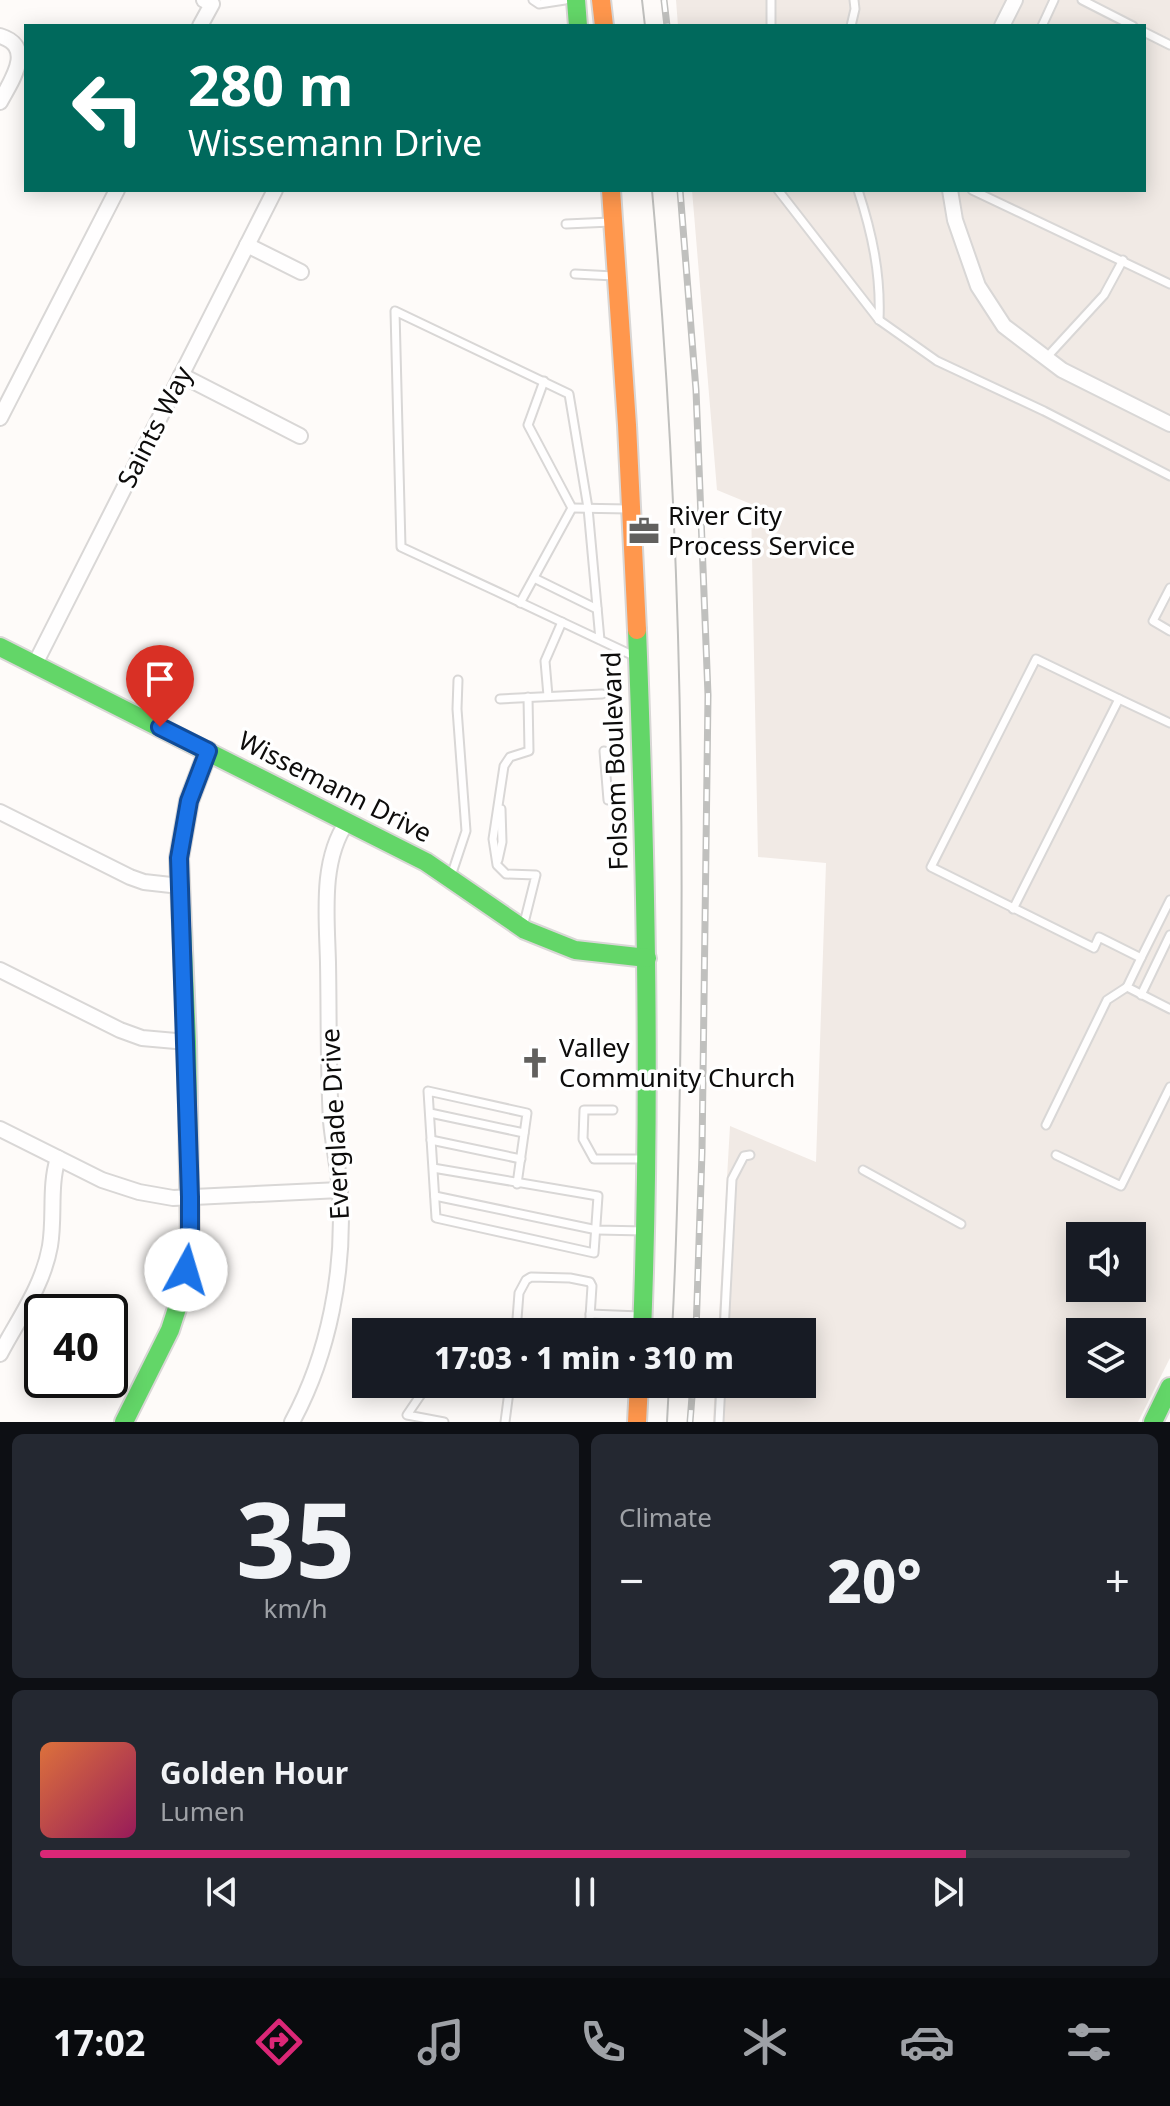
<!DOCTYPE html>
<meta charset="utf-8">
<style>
:root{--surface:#171b24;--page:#242831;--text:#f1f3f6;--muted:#9ea1a6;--line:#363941;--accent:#db2777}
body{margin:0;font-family:"Noto Sans",sans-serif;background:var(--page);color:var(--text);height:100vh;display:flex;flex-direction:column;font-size:30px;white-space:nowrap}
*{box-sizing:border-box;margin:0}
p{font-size:26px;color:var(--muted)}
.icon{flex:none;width:44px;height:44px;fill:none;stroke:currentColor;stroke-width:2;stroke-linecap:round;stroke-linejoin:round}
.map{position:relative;height:1422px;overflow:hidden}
.drawer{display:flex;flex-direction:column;gap:12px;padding:12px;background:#0d0f14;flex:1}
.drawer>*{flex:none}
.top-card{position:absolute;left:24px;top:24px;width:1122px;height:168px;border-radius:0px;box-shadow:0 4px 20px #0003;background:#00695c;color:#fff;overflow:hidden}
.buttons{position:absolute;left:1066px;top:1222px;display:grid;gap:16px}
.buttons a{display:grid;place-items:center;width:80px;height:80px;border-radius:0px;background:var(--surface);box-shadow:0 4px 20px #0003;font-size:40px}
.speed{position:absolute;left:24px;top:1294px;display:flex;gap:16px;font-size:40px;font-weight:700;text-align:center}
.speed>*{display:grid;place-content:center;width:104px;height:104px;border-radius:50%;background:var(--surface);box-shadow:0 4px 20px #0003;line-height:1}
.speed .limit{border:4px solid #111;border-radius:12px;background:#fff;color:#111}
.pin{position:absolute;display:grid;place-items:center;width:68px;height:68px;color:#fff;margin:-82px -34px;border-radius:50% 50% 50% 0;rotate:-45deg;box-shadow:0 0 8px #0007}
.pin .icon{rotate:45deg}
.me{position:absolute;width:88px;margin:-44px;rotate:6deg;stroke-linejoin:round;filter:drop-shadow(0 0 6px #0008)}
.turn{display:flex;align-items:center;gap:28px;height:168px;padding:0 32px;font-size:36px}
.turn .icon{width:104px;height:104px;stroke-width:2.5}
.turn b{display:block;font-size:56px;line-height:68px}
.big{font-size:60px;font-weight:800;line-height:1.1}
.drawer .widget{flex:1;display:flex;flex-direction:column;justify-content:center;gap:12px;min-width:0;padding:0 28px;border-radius:12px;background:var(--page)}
.drawer .dial{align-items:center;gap:0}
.dial b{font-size:104px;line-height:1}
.song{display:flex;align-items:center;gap:24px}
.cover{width:96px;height:96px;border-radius:12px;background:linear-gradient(135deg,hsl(20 70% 55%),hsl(330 70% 35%))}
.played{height:8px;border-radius:4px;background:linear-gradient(90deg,var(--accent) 85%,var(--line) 85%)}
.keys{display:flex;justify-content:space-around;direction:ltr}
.heat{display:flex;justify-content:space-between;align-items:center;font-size:44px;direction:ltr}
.drawer .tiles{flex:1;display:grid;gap:12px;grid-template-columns:1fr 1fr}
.widget:last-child{grid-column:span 2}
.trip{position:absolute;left:352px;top:1318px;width:464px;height:80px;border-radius:0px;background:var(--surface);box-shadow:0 4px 20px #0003;font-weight:800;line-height:80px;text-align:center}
.tab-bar{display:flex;height:128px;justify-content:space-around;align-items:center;background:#090b0e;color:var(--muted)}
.tab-bar .icon{width:56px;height:56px}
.tab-bar .current{color:var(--accent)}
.tab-bar b{font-size:36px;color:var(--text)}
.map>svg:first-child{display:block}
.built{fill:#f1eae5;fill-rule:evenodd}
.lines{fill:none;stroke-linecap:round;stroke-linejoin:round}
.lane-casing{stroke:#d9d7d6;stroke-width:11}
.street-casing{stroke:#d9d7d6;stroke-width:18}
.fast-casing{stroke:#d9d7d6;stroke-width:22}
.slow-casing{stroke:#d9d7d6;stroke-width:22}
.lane{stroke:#fffefe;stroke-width:7}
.street{stroke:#fffefe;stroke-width:14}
.fast{stroke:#63d668;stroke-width:18}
.slow{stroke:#ff974d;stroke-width:18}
.tram{stroke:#c0c0be;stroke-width:2}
.rail-casing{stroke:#c0c0be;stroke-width:7}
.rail{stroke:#fff;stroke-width:4;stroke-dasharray:12;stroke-linecap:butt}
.route-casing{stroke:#114b97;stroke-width:20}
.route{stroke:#1a73e8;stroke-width:14}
.labels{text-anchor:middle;stroke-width:7;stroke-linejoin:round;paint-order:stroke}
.street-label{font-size:26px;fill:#0d0c0b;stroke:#fff}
.poi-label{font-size:26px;fill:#0d0c0b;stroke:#fff;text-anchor:start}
</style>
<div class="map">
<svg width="1170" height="1422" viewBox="0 0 1170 1422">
<rect width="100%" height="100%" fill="#fefbf9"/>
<path class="built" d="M676,0H1170V1358L1138,1422H713L715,1384H802V1332H718L730,1126L816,1162L826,863L758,857L751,504L717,490L692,190H1144V26H678ZM1080,1236H1132V1288H1080ZM1080,1332H1132V1384H1080Z"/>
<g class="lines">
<g class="lane-casing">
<g id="lane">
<path d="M533,0L539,4L565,0"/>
<path d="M771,0V26"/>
<path d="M1082,0L1133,26"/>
<path d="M851,26L855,9L854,0"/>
<path d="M1042,26L1054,0"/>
<path d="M1144,32L1170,45"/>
<path d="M778,190L879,320L937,361L1044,411L1170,476"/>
<path d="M858,190C872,233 881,274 879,320"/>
<path d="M972,190L1170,284"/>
<path d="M566,224L611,222"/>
<path d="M575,274L614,276"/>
<path d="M1047,357L1104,295L1123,260"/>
<path d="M572,508L629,509"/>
<path d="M534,578L597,609"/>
<path d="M1170,588L1153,621L1170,631"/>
<path d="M520,603L572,508L528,425L544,381"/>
<path d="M600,640L588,508L569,394L395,311L401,547C479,583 556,619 634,656"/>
<path d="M548,696L545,661L562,622"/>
<path d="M500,699L602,694"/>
<path d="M1119,699L1036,659L931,867L1094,948L1099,937L1141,958L1127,987L1170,1009"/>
<path d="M604,751L608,800"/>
<path d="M498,860L502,842L501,809"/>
<path d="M451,876L466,831L457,709L458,680"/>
<path d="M1013,909L1119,699L1170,723"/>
<path d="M523,927L536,875L506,874L497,865L493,839L504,766L510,757L529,751L528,697"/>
<path d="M1141,958L1170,900"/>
<path d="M1141,995L1170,935"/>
<path d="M613,1110H584L583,1139L594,1159H644"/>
<path d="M430,1113L524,1133"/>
<path d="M1046,1125L1107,1000L1127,987"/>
<path d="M431,1140L521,1159"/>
<path d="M1056,1155L1121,1186L1170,1087"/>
<path d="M433,1168L598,1196L594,1253L436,1218C433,1176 431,1133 428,1091L527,1113L517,1184"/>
<path d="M863,1170L961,1224"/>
<path d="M435,1196L597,1230L645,1231"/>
<path d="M590,1314L640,1316"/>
<path d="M516,1332L519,1293L526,1280L531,1277L570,1278L590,1282L592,1286L589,1332"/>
<path d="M724,1332L732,1179L744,1156L750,1155"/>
<path d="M428,1384L407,1415L444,1422"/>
<path d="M505,1422L510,1384"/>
<path d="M719,1422L721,1384"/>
</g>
</g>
<g class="street-casing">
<g id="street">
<path d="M200,26L212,4L204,0"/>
<path d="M1002,26L1015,0"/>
<path d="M0,36C36,47 11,81 0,102"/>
<path d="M950,190L955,220L978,286L1004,326L1062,370L1170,424"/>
<path d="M247,245L301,272"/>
<path d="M181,375L300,436"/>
<path d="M0,418L117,190"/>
<path d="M35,664L275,190"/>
<path d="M0,812L130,877L144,882L180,886"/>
<path d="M0,970L120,1030L142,1038L187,1042"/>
<path d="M0,1129L102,1180L139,1192L173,1198L340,1190"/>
<path d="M0,1354C19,1318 43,1286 50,1246C55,1216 49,1187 58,1158"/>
<path d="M292,1422C329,1354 345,1270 340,1193C339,1169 333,1145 331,1121C328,1069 329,1016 328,963C327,917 320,861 347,822"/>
</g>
</g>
<g class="fast-casing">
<g id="fast">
<path d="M576,0L578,26"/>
<path d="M637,630C646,864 651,1098 642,1332"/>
<path d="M0,647L426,862L525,930L575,950L647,958"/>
<path d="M124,1422L170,1330L180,1299L190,1245L187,1042L179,858L189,801L208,751"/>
<path d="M1153,1422L1170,1387"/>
</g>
</g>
<g class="slow-casing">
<g id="slow">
<path d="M601,0L604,26"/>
<path d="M611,190L627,425L637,630"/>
<path d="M637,1422L639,1384"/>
</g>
</g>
<use href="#lane" class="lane"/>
<use href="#street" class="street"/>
<use href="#fast" class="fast"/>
<use href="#slow" class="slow"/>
<g class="tram">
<path d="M642,0L645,26"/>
<path d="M652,190C676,457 684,725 681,993C680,1106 678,1219 672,1332"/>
<path d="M667,1422L669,1384"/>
</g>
<g class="rail-casing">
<g id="rail">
<path d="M664,0L667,26"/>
<path d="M680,190L696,390L708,695L702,1152L696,1332"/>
<path d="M690,1422L693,1384"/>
</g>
</g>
<use href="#rail" class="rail"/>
</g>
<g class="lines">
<g class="route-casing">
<path id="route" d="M160,727L208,751L189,801L179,858L190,1197V1245L186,1270"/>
</g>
<use href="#route" class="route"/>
</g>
<defs>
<g id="office-bare" transform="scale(2.4)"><path d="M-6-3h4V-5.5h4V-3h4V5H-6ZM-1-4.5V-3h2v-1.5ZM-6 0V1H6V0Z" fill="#61605e" stroke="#fff" stroke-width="2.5" paint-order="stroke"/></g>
<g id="church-bare" transform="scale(2.4)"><path d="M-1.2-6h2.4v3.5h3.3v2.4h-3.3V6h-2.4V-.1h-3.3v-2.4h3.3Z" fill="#61605e" stroke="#fff" stroke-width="2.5" paint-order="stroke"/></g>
</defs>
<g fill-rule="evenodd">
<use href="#office-bare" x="644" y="531"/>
<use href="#church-bare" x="535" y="1063"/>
</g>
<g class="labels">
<g class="street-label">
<text transform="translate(155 427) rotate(-63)" y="9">Saints Way</text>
<text transform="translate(615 761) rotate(-92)" y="9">Folsom Boulevard</text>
<text transform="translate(335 787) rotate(27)" y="9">Wissemann Drive</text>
<text transform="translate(335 1124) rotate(-93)" y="9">Everglade Drive</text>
</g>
<g class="poi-label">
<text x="668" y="525">River City<tspan x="668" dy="30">Process Service</tspan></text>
<text x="559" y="1057">Valley<tspan x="559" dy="30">Community Church</tspan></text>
</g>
</g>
</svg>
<div class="buttons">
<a><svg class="icon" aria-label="sound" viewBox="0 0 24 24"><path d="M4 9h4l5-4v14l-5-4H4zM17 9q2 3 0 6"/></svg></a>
<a><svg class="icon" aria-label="layers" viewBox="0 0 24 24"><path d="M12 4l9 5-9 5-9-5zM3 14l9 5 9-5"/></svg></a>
</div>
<div class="speed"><div class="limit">40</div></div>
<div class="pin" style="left:160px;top:727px;background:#d93025"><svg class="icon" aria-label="arrive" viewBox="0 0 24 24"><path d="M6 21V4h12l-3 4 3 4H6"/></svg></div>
<svg class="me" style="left:186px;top:1270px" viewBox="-20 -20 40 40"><circle r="19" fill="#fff"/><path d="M0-13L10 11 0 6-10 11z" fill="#1a73e8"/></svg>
<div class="trip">17:03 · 1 min · 310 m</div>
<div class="top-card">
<div class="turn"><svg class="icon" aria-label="left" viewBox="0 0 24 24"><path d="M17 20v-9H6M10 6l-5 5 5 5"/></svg><div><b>280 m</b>Wissemann Drive</div></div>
</div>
</div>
<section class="drawer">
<div class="tiles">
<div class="widget dial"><b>35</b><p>km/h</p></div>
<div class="widget"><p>Climate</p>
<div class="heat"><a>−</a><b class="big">20°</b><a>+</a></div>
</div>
<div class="widget">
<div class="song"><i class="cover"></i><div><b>Golden Hour</b><p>Lumen</p></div></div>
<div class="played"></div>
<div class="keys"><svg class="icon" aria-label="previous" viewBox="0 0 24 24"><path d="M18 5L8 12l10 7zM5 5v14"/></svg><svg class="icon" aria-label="pause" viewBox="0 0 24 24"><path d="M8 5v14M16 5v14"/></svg><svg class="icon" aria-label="next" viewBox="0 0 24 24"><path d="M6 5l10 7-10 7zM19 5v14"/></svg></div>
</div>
</div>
</section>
<nav class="tab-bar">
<b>17:02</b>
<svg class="icon current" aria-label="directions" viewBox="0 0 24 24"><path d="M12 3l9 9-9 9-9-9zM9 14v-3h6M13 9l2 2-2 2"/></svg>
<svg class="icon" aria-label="music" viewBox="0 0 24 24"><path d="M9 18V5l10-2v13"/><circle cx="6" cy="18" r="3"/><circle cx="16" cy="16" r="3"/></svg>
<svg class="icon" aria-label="phone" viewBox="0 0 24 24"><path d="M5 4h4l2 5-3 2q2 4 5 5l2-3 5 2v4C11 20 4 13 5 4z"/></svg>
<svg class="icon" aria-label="climate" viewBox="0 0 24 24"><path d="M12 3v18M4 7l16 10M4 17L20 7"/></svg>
<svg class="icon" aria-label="car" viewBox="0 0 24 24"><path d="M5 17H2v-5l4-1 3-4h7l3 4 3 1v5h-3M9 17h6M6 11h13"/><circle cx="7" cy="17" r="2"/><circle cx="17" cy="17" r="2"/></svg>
<svg class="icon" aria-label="filters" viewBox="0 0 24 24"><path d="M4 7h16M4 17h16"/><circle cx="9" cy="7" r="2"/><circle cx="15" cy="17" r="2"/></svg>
</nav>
